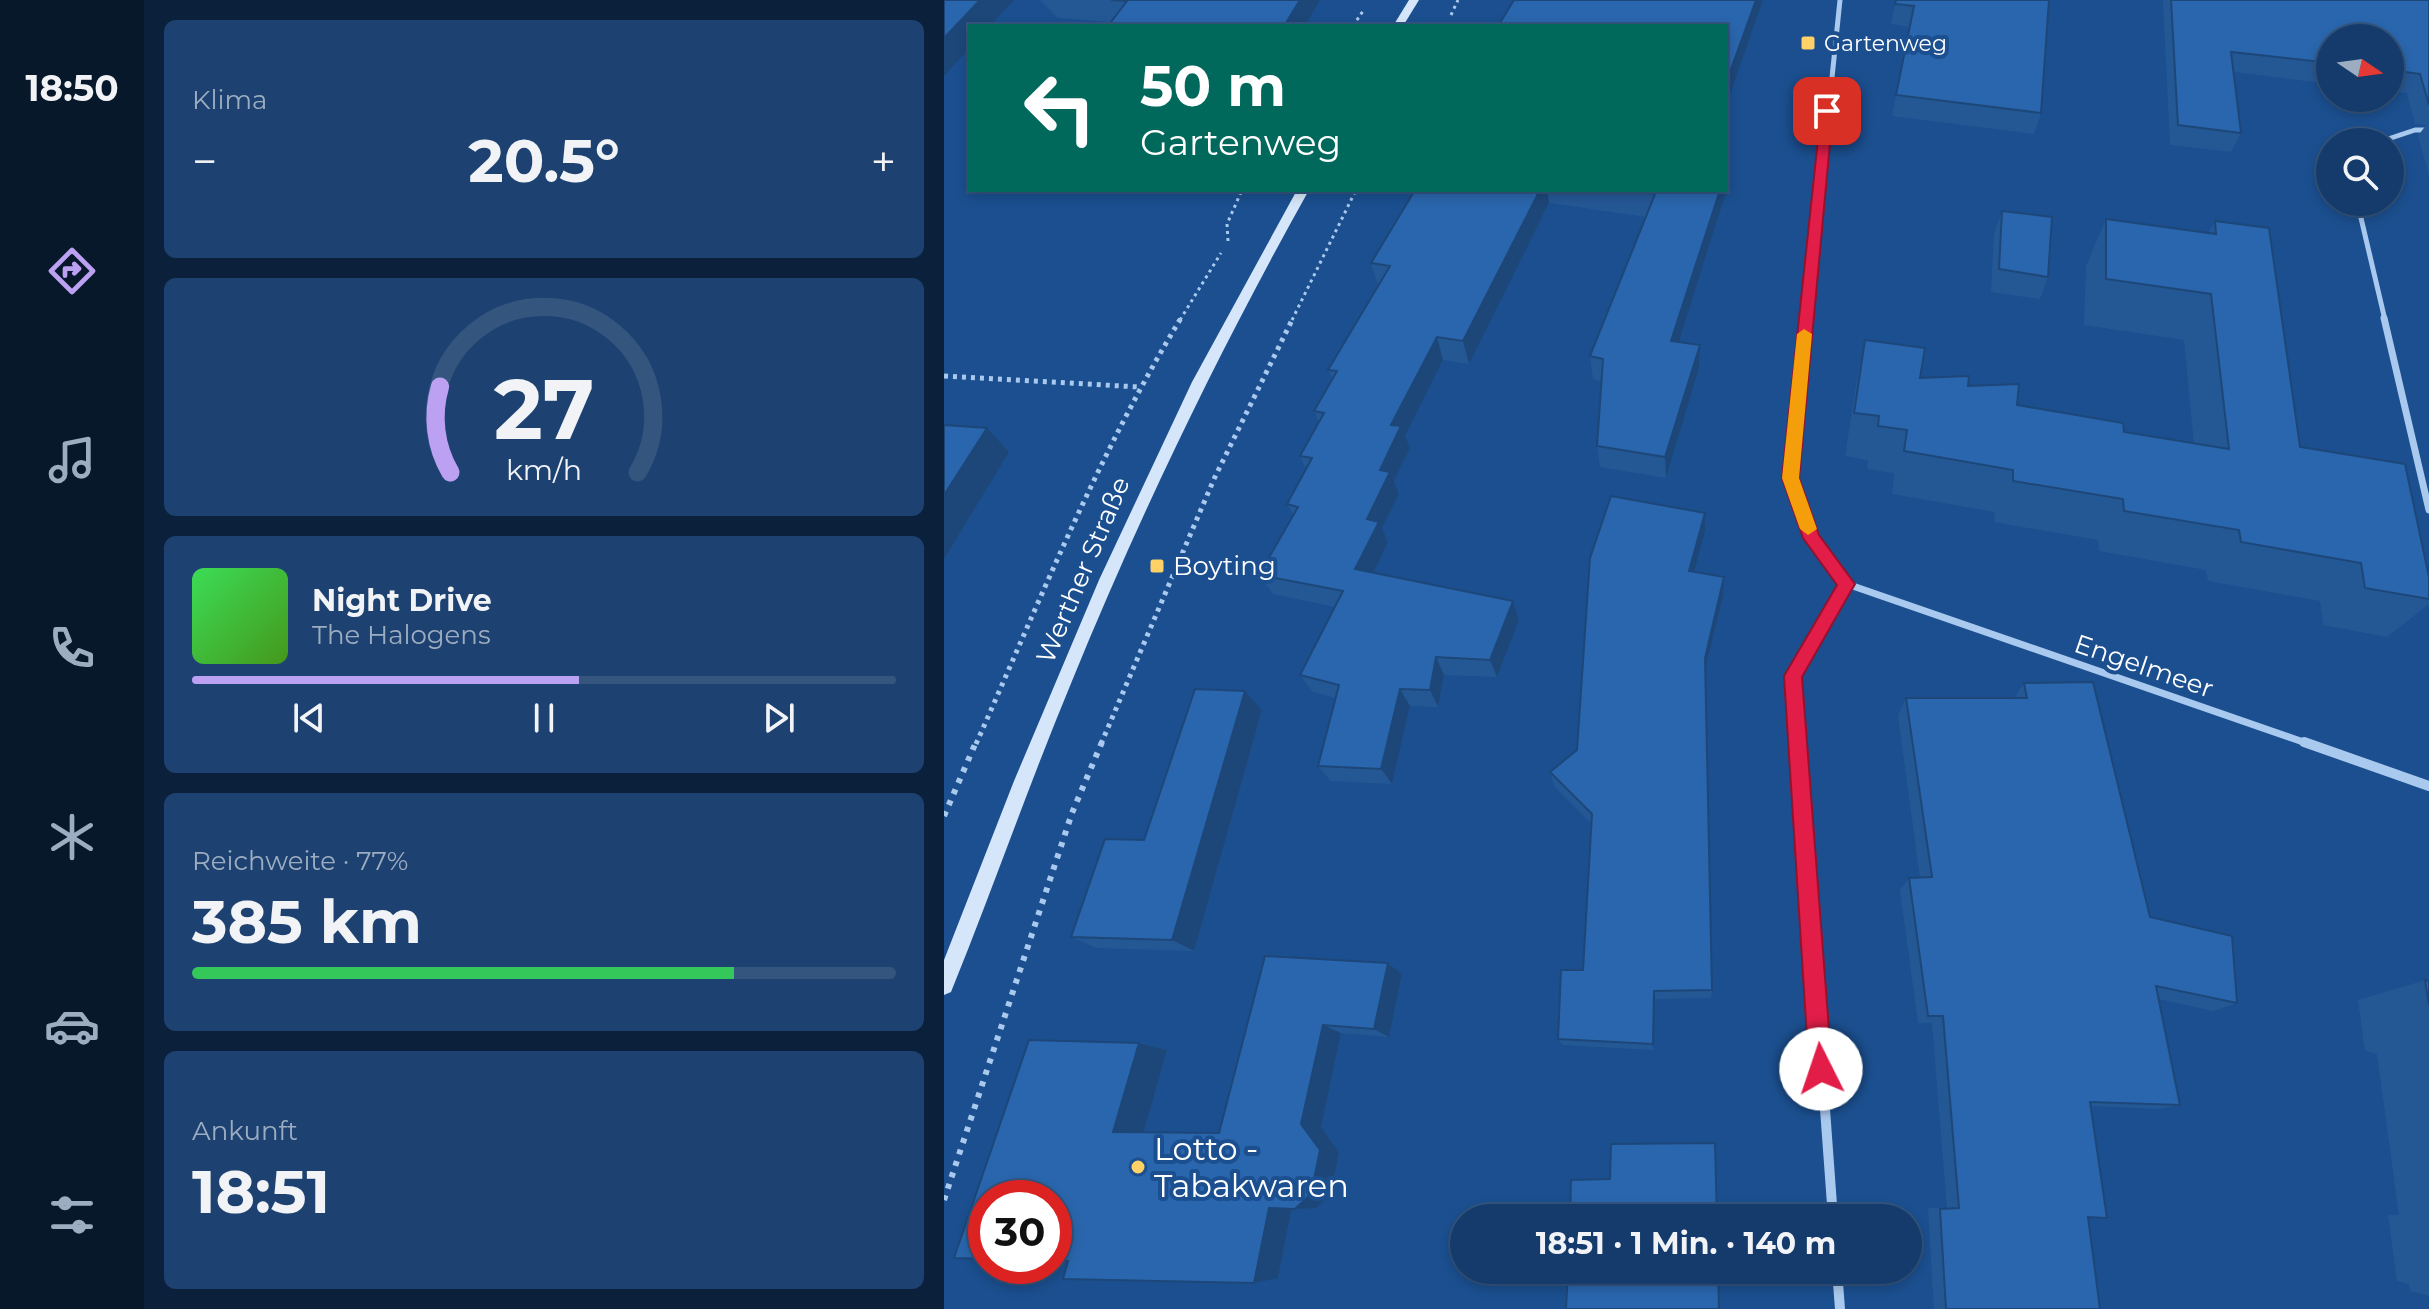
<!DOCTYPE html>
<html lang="de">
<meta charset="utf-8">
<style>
:root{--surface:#143b6b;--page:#1d4271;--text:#f1f3f6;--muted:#9dadc1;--line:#33557e;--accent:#bca0f2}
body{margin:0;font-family:Montserrat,sans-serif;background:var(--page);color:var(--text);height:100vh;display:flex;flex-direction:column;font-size:30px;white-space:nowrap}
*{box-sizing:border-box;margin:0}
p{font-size:26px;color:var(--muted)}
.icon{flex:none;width:44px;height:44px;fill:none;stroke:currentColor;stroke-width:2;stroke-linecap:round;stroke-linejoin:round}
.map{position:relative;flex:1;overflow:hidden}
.sheet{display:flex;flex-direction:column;gap:20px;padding:20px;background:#0b203b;width:800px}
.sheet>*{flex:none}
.guide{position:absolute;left:24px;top:24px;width:760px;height:168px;border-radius:0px;box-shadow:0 4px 12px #0003,0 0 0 2px var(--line);background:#00695c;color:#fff;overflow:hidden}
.needle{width:52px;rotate:103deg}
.buttons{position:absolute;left:1372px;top:24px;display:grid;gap:16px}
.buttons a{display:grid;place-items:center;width:88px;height:88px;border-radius:50%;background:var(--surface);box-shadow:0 4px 12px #0003,0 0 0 2px var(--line);font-size:40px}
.speed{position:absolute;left:24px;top:1180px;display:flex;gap:16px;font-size:40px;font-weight:700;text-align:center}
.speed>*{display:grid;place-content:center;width:104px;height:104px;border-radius:50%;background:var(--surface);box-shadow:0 4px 12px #0003,0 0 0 2px var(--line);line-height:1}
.speed .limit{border:12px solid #d22;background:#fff;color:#111}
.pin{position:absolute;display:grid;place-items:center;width:68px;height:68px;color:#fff;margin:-34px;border-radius:16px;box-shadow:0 4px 12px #0006}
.me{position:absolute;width:88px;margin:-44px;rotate:356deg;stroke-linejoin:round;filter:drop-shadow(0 0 6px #0008)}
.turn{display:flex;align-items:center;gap:28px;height:168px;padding:0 40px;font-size:36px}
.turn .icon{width:104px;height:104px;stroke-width:2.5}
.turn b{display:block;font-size:56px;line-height:68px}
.big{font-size:60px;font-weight:700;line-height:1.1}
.sheet .widget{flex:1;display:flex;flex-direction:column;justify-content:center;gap:12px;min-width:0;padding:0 28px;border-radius:12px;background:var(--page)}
.sheet .dial{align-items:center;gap:0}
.dial svg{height:208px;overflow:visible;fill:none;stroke:var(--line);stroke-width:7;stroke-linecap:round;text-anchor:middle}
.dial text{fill:var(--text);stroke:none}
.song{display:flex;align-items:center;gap:24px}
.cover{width:96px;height:96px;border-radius:12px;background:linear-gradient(135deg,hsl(130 70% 55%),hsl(100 70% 35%))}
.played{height:8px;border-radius:4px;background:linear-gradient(90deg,var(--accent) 55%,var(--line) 55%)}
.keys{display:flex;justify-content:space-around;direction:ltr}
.heat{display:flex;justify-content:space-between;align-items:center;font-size:44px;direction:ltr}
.charge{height:12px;border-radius:6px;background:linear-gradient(90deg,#34c759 77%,var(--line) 0)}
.trip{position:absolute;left:506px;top:1204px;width:472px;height:80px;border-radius:40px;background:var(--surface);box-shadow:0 4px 12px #0003,0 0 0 2px var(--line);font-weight:700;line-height:80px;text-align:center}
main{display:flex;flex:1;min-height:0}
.menu{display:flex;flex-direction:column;width:144px;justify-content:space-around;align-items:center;background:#08182b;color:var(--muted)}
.menu .icon{width:56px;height:56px}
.menu .active{color:var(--accent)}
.menu b{font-size:36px;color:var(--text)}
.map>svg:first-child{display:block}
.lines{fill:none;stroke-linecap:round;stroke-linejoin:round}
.path-far2{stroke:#a9c9ee;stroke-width:3;stroke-dasharray:3 4;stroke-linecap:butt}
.path-far1{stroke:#a9c9ee;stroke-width:5;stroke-dasharray:4 5;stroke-linecap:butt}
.path{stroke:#a9c9ee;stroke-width:6;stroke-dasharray:5 7;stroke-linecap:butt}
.street-far2{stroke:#a9c9ee;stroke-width:5}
.street-far1{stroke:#a9c9ee;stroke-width:7}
.street{stroke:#a9c9ee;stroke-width:10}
.secondary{fill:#d6e6fa;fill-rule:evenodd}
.wall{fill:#245895}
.shaded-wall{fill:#1d4779}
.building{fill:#2a66ad;stroke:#1d4779;stroke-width:2}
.route{fill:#e11d48;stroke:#92132f;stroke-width:2}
.slow{fill:#f59e0b}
.poi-dot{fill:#ffd166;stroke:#1b4f8f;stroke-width:3}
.labels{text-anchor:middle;stroke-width:8;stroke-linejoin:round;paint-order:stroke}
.far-poi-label{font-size:22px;fill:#fff;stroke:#1b4f8f;text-anchor:start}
.poi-label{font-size:26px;fill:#fff;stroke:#1b4f8f;text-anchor:start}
.street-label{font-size:26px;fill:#fff;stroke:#1b4f8f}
.near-poi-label{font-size:32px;fill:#fff;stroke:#1b4f8f;text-anchor:start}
</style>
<main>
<nav class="menu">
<b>18:50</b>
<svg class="icon active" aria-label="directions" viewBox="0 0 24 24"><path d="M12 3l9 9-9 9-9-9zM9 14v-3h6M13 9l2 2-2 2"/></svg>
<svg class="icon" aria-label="music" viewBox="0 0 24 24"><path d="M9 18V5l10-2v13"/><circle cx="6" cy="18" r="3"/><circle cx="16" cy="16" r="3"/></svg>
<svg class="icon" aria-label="phone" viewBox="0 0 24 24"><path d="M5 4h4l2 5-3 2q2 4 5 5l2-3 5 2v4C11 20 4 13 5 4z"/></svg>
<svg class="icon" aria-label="climate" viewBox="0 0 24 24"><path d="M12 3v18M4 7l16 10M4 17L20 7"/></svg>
<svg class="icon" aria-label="car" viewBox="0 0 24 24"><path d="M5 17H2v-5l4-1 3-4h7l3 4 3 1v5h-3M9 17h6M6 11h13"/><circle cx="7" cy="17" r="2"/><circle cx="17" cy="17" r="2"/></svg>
<svg class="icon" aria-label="filters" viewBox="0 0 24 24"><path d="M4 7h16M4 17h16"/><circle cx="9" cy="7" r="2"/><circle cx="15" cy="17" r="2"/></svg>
</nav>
<section class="sheet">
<div class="widget"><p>Klima</p>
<div class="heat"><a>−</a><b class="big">20.5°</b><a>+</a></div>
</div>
<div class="widget dial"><svg viewBox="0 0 100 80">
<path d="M14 69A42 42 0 1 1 86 69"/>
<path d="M14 69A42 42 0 0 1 10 36" stroke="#bca0f2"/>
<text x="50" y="56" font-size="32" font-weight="700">27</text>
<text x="50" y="72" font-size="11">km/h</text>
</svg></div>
<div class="widget">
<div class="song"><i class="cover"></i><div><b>Night Drive</b><p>The Halogens</p></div></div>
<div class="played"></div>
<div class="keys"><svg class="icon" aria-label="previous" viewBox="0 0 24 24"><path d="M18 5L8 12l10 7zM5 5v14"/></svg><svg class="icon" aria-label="pause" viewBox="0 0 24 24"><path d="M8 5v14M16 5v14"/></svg><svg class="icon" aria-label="next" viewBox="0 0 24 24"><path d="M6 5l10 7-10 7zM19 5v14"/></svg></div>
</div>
<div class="widget"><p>Reichweite · 77%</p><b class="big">385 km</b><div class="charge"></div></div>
<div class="widget"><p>Ankunft</p><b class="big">18:51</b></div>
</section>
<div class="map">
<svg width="1485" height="1309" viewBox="0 0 1485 1309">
<rect width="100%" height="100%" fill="#1b4f8f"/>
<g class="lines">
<g class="path-far2">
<path d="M507,15L514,0"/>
<path d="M409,26L419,11"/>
<path d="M284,241L283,224L298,190"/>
<path d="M236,320L277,253"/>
<path d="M348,320L412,190"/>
</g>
<g class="path-far1">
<path d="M0,376L195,387"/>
<path d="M32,744C96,600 155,453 237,318"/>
<path d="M157,744L270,479L349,318"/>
</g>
<g class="path">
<path d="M0,816L32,742"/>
<path d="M0,1200L128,813L158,742"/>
</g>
<g class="street-far2">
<path d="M1435,142L1471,130H1485"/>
<path d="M1417,202V218L1441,320"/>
<path d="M863,320L896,0"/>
</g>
<g class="street-far1">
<path d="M863,318L847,478L867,538L903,584"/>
<path d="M1440,318L1485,510"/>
<path d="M903,584L1365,744"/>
<path d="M854,744L849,676L903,584"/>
</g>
<g class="street">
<path d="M854,742L889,1218"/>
<path d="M1360,742L1485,786"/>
<path d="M893,1270L896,1309"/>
</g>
<g class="secondary">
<path d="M465,0H475L459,26H449Z"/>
<path d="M353,190H365C276,349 197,512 128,681C85,784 49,889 7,992L0,995V960L70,781L155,580L248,382Z"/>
</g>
</g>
<g class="wall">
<path d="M96,0H376L361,26H164L167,22L114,18Z"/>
<path d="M952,0H1105L1097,113L1090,134L948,116L966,27L947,24Z"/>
<path d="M1219,0H1485V175L1474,136L1482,125L1471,124L1463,93L1446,91V38H1386V84L1290,72L1297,133L1287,152L1226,145Z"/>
<path d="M784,186L735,342L756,345L755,368L722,478L656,467L653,446L657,381L649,379L646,356L702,217L605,203L525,364L499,360L461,436L466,448L450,481L455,494L438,528L444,542L429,572L569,601L575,620L553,677L500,675L494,707L466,706L448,784L387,781L374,766L392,698L369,692L356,675L391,607L329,594L315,575L349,515L343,504L362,469L356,456L375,422L370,411L389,380L384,370L434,285L427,263L471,190H782Z"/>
<path d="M1058,211L1104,277L1096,299L1047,292L1050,233Z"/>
<path d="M1162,219L1264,233L1271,221L1356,447L1485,577V604L1443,637L1379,625L1376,601L1264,581L1262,570L1155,551L1154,540L1050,522L1051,512L948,494L950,473L923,469L924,460L901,456L912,385L921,340L976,378L1024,386L1073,405L1180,432L1250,444L1240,340L1140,325L1142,266Z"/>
<path d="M761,513V532L750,572L780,577L779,596L761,671L768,990L767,998L711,999L710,1050L619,1045L614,1039L639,970L648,824L611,787L606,772L633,750Z"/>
<path d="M1080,683L1206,917L1293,1003L1269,1011L1215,999L1236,1105L1214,1109L1146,1106L1144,1217L1156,1309H990L984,1208H1003L988,1023H974L956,890L965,878H976L954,716L962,698H1070Z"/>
<path d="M301,691L318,710L250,951L153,948L127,937L200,840Z"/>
<path d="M321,956L444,963L458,974L445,1037L397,1033L377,1127L395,1152L387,1194L372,1208H348L334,1278L124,1261L195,1043L223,1050L200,1132L275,1133Z"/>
<path d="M1485,979V1296L1466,1291L1465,1284L1453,1281L1444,1215H1455L1433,1054L1421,1051L1414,1000Z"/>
</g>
<g class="shaded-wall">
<path d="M36,0H70L46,26H26V48L0,76V38Z"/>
<path d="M356,0H376L361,26H340Z"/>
<path d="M812,0H819L782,105V83Z"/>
<path d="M785,162L784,186L728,364L727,341L776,190H782V171Z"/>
<path d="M596,190H603L605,203L525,364L519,341Z"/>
<path d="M493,337L499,360L461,436L466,448L450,481L455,494L438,528L444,542L422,588L411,569L447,425Z"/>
<path d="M756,345L755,368L722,478L721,457Z"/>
<path d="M43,428L65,452L0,559V495Z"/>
<path d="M761,513V532L745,590V571Z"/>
<path d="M780,577L779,596L760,675L761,658Z"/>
<path d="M569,601L575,620L553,677L546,660Z"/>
<path d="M492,657L500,675L494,707L486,690Z"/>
<path d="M456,689L466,706L448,784L437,769Z"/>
<path d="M301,691L318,710L250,951L228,940Z"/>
<path d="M444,963L458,974L445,1037L430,1029Z"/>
<path d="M710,991L711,999L710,1050L709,1044Z"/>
<path d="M379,1025L397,1033L377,1127L395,1152L387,1194L372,1208L351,1209L357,1124Z"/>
<path d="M195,1043L223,1050L199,1135L169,1132Z"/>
<path d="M348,1207L334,1278L310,1283L325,1208Z"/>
</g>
<g class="building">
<path d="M0,0H36L0,38Z"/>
<path d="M167,0H356L340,26H164L183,1Z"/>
<path d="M570,0H812L782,83V26H554Z"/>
<path d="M952,0H1105L1097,113L952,95L970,6L951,4Z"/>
<path d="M1227,0H1485V105L1476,74L1446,70V38H1386V63L1287,52L1297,133L1234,125Z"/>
<path d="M471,190H596L519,341L493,337L447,425L457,426L436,470L446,472L423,519L435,522L411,569L569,601L546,660L492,657L486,690L456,689L437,769L374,766L395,685L356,675L399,591L315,575L354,507L343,504L368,458L356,456L380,413L370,411L393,371L384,370L446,266L427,263Z"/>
<path d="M681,190H776L727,341L756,345L721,457L653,446L659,359L646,356L711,194Z"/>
<path d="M1058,211L1108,217L1104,277L1055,269Z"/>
<path d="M1162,219L1272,234L1271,221L1325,228L1356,447L1461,464L1485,577V599L1421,588L1417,563L1297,542L1295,530L1180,511L1179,499L1069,481V470L960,451L963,430L934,426L935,416L910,413L921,340L981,348L976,378L1025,376L1024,386L1075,384L1073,405L1179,423L1180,432L1285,449L1267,294L1162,279Z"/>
<path d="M0,425L43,428L0,495Z"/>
<path d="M667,496L761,513L745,571L780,577L761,658L768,990L710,991L709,1044L614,1039L617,970H639L648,814L606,772L633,750L646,558Z"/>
<path d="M1149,682L1206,917L1288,936L1293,1003L1212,986L1236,1105L1146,1102L1163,1218L1144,1217L1156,1309H1002L996,1209L1015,1208L999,1016H984L965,878L988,877L962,698H1083L1080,683Z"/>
<path d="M251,689L301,691L228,940L127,937L161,839L200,840Z"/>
<path d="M321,956L444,963L430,1029L379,1025L357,1124L376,1150L367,1194L351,1209L325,1208L310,1283L119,1279L124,1261H110V1198H42V1259L10,1258L85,1040L195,1043L169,1132L275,1133Z"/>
<path d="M1481,980L1485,981V1005Z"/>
<path d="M771,1143L773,1218H626L627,1180L666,1179L667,1144Z"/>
<path d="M624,1270H774L775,1309H622Z"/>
</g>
<path class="route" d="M883,108L889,111L855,478L875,535L911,584L858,677L888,1069L885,1077L877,1080L869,1077L865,1069L840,676L893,585L859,538L838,478L877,111Z"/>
<path class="slow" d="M860,329L868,334L855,478L873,529L864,535L856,529L838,478L853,334Z"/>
<g class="poi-dot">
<rect x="856" y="35" width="16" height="16" rx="4"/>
<rect x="205" y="558" width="16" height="16" rx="4"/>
<circle cx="194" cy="1167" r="8"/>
</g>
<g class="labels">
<g class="far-poi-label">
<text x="880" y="51">Gartenweg</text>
</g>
<g class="poi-label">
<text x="229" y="575">Boyting</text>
</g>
<g class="street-label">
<text transform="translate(139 570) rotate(-67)" y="9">Werther Straße</text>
<text transform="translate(1200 666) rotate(19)" y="9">Engelmeer</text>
</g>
<g class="near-poi-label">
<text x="210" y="1160">Lotto -<tspan x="210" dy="37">Tabakwaren</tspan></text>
</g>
</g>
</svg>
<div class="buttons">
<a><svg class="needle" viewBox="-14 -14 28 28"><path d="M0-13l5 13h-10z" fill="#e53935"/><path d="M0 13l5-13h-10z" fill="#9dadc1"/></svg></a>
<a><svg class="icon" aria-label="search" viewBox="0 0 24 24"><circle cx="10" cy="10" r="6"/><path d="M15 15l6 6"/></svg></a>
</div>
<div class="speed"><div class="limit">30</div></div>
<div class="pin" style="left:883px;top:111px;background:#d93025"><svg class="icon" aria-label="arrive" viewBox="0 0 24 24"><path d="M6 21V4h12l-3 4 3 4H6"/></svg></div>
<svg class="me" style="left:877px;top:1069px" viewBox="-20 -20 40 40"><circle r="19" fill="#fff"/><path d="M0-13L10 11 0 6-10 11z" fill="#e11d48"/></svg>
<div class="trip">18:51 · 1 Min. · 140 m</div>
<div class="guide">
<div class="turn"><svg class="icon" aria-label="left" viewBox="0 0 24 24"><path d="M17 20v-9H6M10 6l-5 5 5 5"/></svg><div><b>50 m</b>Gartenweg</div></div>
</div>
</div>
</main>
